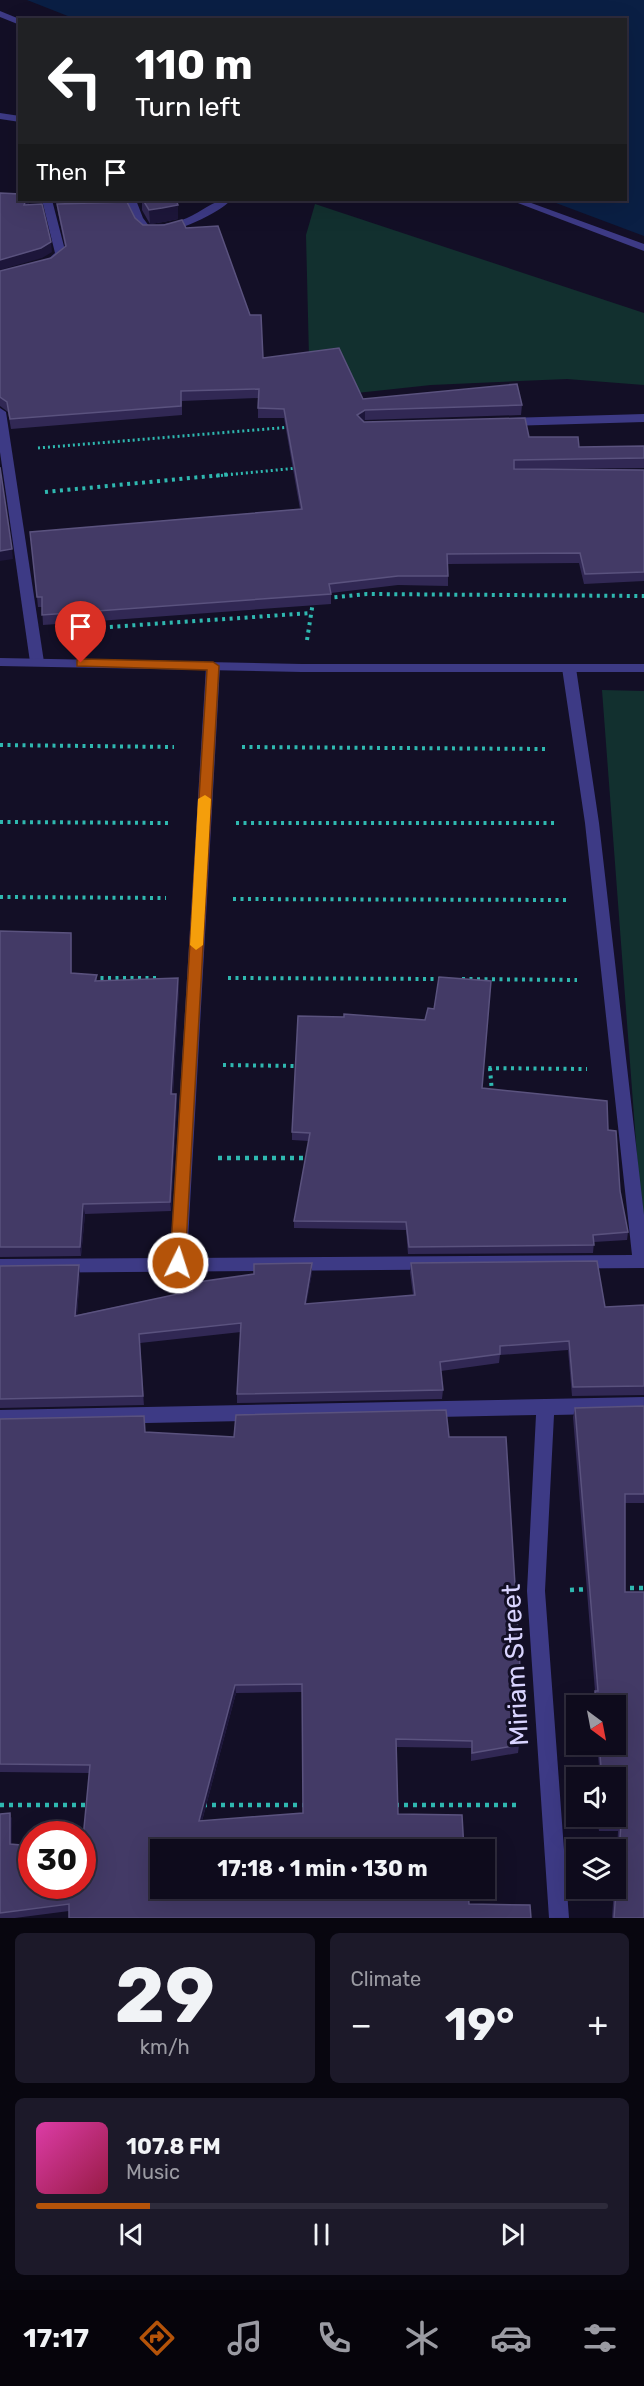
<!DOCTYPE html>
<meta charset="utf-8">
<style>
:root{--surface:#0e0b1c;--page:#1c1929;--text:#f1f3f6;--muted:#9b9ba3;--line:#2e2b3b;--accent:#b45309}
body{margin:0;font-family:Rubik,sans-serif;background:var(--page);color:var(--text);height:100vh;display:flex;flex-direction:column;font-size:22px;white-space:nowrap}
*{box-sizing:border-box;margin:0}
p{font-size:20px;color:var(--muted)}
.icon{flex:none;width:33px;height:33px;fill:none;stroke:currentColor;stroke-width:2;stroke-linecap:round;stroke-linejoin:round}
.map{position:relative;height:1918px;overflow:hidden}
.side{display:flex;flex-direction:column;gap:15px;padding:15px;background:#08060f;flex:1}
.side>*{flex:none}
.guide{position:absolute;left:18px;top:18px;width:609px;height:183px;border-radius:0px;box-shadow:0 6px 24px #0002,0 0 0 2px var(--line);background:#202124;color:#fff;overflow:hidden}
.needle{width:39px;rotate:148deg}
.controls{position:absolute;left:566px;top:1695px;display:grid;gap:12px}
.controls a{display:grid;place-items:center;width:60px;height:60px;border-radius:0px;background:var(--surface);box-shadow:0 6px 24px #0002,0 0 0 2px var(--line);font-size:30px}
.speed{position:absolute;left:18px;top:1821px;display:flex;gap:12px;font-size:30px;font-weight:700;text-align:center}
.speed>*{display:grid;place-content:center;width:78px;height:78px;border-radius:50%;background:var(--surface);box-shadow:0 6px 24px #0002,0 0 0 2px var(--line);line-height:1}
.speed .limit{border:9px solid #d22;background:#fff;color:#111}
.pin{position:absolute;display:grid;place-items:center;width:51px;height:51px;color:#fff;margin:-62px -26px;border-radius:50% 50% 50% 0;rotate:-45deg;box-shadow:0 0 6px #0007}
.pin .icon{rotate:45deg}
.me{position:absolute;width:66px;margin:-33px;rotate:4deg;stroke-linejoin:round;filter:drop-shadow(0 0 4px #0008)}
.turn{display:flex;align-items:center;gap:21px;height:126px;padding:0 18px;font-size:27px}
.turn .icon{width:78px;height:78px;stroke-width:2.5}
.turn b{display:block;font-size:42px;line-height:51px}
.then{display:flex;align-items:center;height:57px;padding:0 18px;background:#0003;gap:12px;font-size:22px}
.big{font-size:45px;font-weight:700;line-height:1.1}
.side .widget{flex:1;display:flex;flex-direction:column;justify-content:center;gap:9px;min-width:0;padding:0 21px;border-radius:9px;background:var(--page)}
.side .dial{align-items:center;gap:0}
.dial b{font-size:78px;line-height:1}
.song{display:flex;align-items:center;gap:18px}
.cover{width:72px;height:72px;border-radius:9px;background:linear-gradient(135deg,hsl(320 70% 55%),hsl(340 70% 35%))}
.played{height:6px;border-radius:3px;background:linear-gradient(90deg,var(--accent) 20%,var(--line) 20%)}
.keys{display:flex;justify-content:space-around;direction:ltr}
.heat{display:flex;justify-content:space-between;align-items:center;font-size:33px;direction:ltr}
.side .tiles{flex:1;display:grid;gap:15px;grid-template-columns:1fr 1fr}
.widget:last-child{grid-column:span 2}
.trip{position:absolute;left:150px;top:1839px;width:345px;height:60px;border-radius:0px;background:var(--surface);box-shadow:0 6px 24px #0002,0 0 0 2px var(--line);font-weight:700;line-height:60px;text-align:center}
.dock{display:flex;height:96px;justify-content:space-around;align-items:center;background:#06040b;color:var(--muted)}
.dock .icon{width:42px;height:42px}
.dock .on{color:var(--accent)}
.dock b{font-size:27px;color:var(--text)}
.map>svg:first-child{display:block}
.green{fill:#12302f}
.water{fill:#0a1f44}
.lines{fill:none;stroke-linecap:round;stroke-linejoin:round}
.path-far2{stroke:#2fb8b0;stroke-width:3;stroke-dasharray:2 3;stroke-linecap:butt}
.path-far1{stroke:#2fb8b0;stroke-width:4;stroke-dasharray:3 4.5;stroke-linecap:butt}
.path{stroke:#2fb8b0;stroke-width:4.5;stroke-dasharray:4 5;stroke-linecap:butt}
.minor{fill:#3d3a85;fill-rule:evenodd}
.tertiary{fill:#3d3a85;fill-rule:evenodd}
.wall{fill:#312854;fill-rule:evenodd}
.shaded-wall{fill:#1d163a}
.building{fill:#433a66;stroke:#5a527e;stroke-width:1.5;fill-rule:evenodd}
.route{fill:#b45309;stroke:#753606;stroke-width:1.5}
.slow{fill:#f59e0b}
.labels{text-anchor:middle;stroke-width:6;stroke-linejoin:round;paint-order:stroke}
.near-street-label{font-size:26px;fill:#d9d4ff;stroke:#130f26}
</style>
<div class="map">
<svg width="644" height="1918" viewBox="0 0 644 1918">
<rect width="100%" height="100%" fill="#130f26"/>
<g class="green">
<path d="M315,204L644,313V385L567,379L431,385L310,398L306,235Z"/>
<path d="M602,690L644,691V1249Z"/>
</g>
<path class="water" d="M27,0H644V236L548,200H626V20H78Z"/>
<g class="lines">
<g class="path-far2">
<path d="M38,448L291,427"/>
<path d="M216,476L297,468"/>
</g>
<g class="path-far1">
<path d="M45,492L232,474"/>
<path d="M327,598L367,594L644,596"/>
<path d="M65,630L312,613"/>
<path d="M307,640L313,602"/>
<path d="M0,745L174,747"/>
<path d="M242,747L549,749"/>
<path d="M0,822L171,823"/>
<path d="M236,823H558"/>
<path d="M0,897L166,898"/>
<path d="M233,899L568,900"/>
<path d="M93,978H160"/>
<path d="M228,978L442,979"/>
<path d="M462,979L577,980"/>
<path d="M223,1065L299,1066"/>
<path d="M481,1068L587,1069"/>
<path d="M490,1068L492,1093"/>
</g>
<g class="path">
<path d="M218,1158H310"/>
<path d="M621,1588H644"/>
<path d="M570,1590L592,1589"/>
<path d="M0,1805H90"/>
<path d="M203,1805H306"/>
<path d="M395,1805H516"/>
</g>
<g class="minor">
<path d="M0,11L22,20H20V25L0,17Z"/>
<path d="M0,113L20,116V122L0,119Z"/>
<path d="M42,200H52L66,254L49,266L44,263L55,253Z"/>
<path d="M126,200H136L143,218L149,226C162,225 175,223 187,218C202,212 215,198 231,200C217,215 165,239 144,232C134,228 129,209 126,200Z"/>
<path d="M510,200H523L644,244V251Z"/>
<path d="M0,408L6,412L44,662L37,666L30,662L0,452Z"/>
<path d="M644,414V422L506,426L500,422L506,418Z"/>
<path d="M213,662L220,666L187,1258L632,1255L585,823L562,668L569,664L576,668L599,823L644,1215V1268L0,1273V1259L170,1258L206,666Z"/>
<path d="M644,1397V1413L554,1415L545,1591L569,1918H549L527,1591L536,1415L0,1426V1410Z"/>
</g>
<path class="tertiary" d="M0,658L302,664H644V672H302L0,666Z"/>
</g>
<g class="wall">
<path d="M142,200H176L178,205V219L163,222L150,224L142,210Z"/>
<path d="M57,204L135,218L143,225L186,228L263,358L363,399L522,405L521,415L365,420L363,421L364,422L529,437L579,447L644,446V468L546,469L644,470V581L584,584L579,563L448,564V586L398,585L331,593V604L43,625L42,607H38L30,532L300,509L284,418H258V398L182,401V415L11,429L8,412L0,406V271L51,258L65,247L58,213Z"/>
<path d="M0,931L71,933L72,943V973L97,975V981L179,988L173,1094H176L177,1104L171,1211L85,1214L81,1256L0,1257Z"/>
<path d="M434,1009L482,1088L608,1130L628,1232L627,1240L594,1242L593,1253L408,1254L406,1230L294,1228V1221L309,1141L292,1140V1132L425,1020Z"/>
<path d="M312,1263V1273L306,1304L413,1295L410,1272L411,1263L605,1307L644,1305V1395L572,1396L568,1350L500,1355L499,1363L441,1371L443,1390L442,1399L237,1403V1394L241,1332L140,1343L144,1405L0,1408V1266L80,1275L77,1315L192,1291L254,1274Z"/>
<path d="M644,1406V1503H625V1592L644,1918H612L614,1888H615L618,1831H599L597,1816H615V1778H600L597,1744H615V1706H594L593,1699L595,1691L573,1417L575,1408Z"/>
<path d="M0,1419L145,1432L234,1437H449L520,1667L518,1675L513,1676L519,1745L518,1753L471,1761V1748L396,1747L398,1814L69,1911L15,1918H0V1814L10,1813L12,1820V1844L82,1886L89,1773L0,1772ZM302,1692L303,1813L202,1821L236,1693Z"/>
</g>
<g class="shaded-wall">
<path d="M26,200H29V204L24,205Z"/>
<path d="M178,205V219L163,222L150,224L149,210Z"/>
<path d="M51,242L52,252L42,258L0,270V260Z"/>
<path d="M365,410V420L357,425V415Z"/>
<path d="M12,549L13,559L0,561V551Z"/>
<path d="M71,933L72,943V983L71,973Z"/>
<path d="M178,978L179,988L172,1104L171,1094Z"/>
<path d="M176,1094L177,1104L171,1211L170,1202Z"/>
<path d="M83,1204L85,1214L81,1256L80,1247Z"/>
<path d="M312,1263V1273L305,1313V1304Z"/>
<path d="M79,1265L80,1275L76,1325L75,1316Z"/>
<path d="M139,1334L140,1343L144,1405L143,1396Z"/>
<path d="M235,1685L236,1693L200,1828L199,1821Z"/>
<path d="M10,1813L12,1820V1851L10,1844Z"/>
</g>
<g class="building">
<path d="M0,193L20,194V200H26L24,205L42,204L51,242L41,248L0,260Z"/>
<path d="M143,200H176L178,205L162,208L149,210Z"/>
<path d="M127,202L135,218L143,225H164L182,220L186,228L218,226L250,315H261L263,358L339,348L363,399L517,384L522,405L365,410L357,415L364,422L525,418L529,437H578L579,447L644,446V458L514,460V469L644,470V572L585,574L580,553L447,554L448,576H398L329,584L331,594L42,615V597H37L30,532L302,509L284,409L258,408L259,389L181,391V406L10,419L7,402L0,397V271L51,258L66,246L57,204Z"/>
<path d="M0,467L12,549L0,551Z"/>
<path d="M0,931L71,933V973L97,975L95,981L178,978L171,1094H176L170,1202L83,1204L80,1247H0Z"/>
<path d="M439,977L491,981L482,1088L607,1101L608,1130L616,1131L620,1191L628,1232L593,1235L594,1245L409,1247L406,1222L294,1221L310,1133L292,1132L298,1016L344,1017V1014L425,1020L428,1008L434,1009Z"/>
<path d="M597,1261L605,1307L644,1305V1386L573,1387L569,1341L500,1346V1354L440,1362L443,1390L237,1394L241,1323L139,1334L143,1396L0,1399V1266L79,1265L75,1316L192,1291L191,1283L254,1274V1264L312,1263L305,1304L415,1295L411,1263Z"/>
<path d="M644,1406V1494H625V1592H644V1918H614L621,1824H601L600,1816H615V1778H602L599,1744H615V1706H596L595,1691H598L575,1408Z"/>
<path d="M446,1410L449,1437H506L520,1667L512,1669L519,1745L472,1753V1741L396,1739L398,1814L462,1815L464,1850H160V1888H468L469,1904L530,1905L531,1918H69V1904L0,1913V1814L10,1813V1844L32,1846V1886H82V1849L90,1765L0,1764V1419L144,1416L145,1432L234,1437L236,1415ZM302,1684L303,1813L199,1821L235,1685Z"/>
</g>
<path class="route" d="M81,659L213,662L219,666L185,1263L178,1270L170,1263L207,670L77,666V660Z"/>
<path class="slow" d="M205,795L211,799L203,945L196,950L190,945L198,799Z"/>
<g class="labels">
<g class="near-street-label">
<text transform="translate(515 1665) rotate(-93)" y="9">Miriam Street</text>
</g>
</g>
</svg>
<div class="controls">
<a><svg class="needle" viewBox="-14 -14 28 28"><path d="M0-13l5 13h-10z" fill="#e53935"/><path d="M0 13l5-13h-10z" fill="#9b9ba3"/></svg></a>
<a><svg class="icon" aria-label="sound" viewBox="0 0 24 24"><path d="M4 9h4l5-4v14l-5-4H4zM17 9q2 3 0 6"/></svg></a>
<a><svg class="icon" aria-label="layers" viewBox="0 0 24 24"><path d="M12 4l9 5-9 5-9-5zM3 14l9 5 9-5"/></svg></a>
</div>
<div class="speed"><div class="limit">30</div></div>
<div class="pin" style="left:81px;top:663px;background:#d93025"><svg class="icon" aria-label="arrive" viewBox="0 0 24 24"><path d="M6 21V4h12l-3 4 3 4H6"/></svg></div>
<svg class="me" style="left:178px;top:1263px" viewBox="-20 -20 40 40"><circle r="17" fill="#b45309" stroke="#fff" stroke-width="3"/><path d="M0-11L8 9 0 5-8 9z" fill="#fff"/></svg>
<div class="trip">17:18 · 1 min · 130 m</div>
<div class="guide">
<div class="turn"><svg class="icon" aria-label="left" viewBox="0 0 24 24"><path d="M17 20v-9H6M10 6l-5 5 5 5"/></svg><div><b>110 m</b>Turn left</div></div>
<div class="then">Then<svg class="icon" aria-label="arrive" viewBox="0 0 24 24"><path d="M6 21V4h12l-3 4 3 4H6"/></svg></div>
</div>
</div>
<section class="side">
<div class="tiles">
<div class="widget dial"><b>29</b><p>km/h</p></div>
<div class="widget"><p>Climate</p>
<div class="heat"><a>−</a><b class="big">19°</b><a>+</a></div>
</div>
<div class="widget">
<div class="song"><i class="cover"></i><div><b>107.8 FM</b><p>Music</p></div></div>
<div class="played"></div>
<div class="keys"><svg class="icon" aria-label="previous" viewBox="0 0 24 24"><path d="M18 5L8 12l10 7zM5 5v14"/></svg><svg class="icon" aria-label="pause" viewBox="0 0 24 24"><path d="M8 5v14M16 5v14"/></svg><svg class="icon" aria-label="next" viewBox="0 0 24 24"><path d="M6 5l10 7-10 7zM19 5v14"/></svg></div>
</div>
</div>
</section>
<nav class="dock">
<b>17:17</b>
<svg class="icon on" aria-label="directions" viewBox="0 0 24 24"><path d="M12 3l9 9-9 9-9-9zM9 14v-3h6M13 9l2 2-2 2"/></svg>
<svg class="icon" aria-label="music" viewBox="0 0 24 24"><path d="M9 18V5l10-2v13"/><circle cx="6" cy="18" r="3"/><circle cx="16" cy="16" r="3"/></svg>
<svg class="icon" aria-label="phone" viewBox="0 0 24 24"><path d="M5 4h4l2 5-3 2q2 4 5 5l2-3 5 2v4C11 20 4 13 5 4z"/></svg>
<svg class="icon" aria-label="climate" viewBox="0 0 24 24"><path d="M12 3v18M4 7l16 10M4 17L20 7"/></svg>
<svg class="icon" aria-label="car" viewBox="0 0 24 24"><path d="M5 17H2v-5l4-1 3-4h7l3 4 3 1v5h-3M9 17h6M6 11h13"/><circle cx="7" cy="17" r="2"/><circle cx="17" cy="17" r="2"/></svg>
<svg class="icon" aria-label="filters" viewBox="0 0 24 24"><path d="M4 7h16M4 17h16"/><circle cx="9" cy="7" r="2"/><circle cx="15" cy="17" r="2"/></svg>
</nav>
